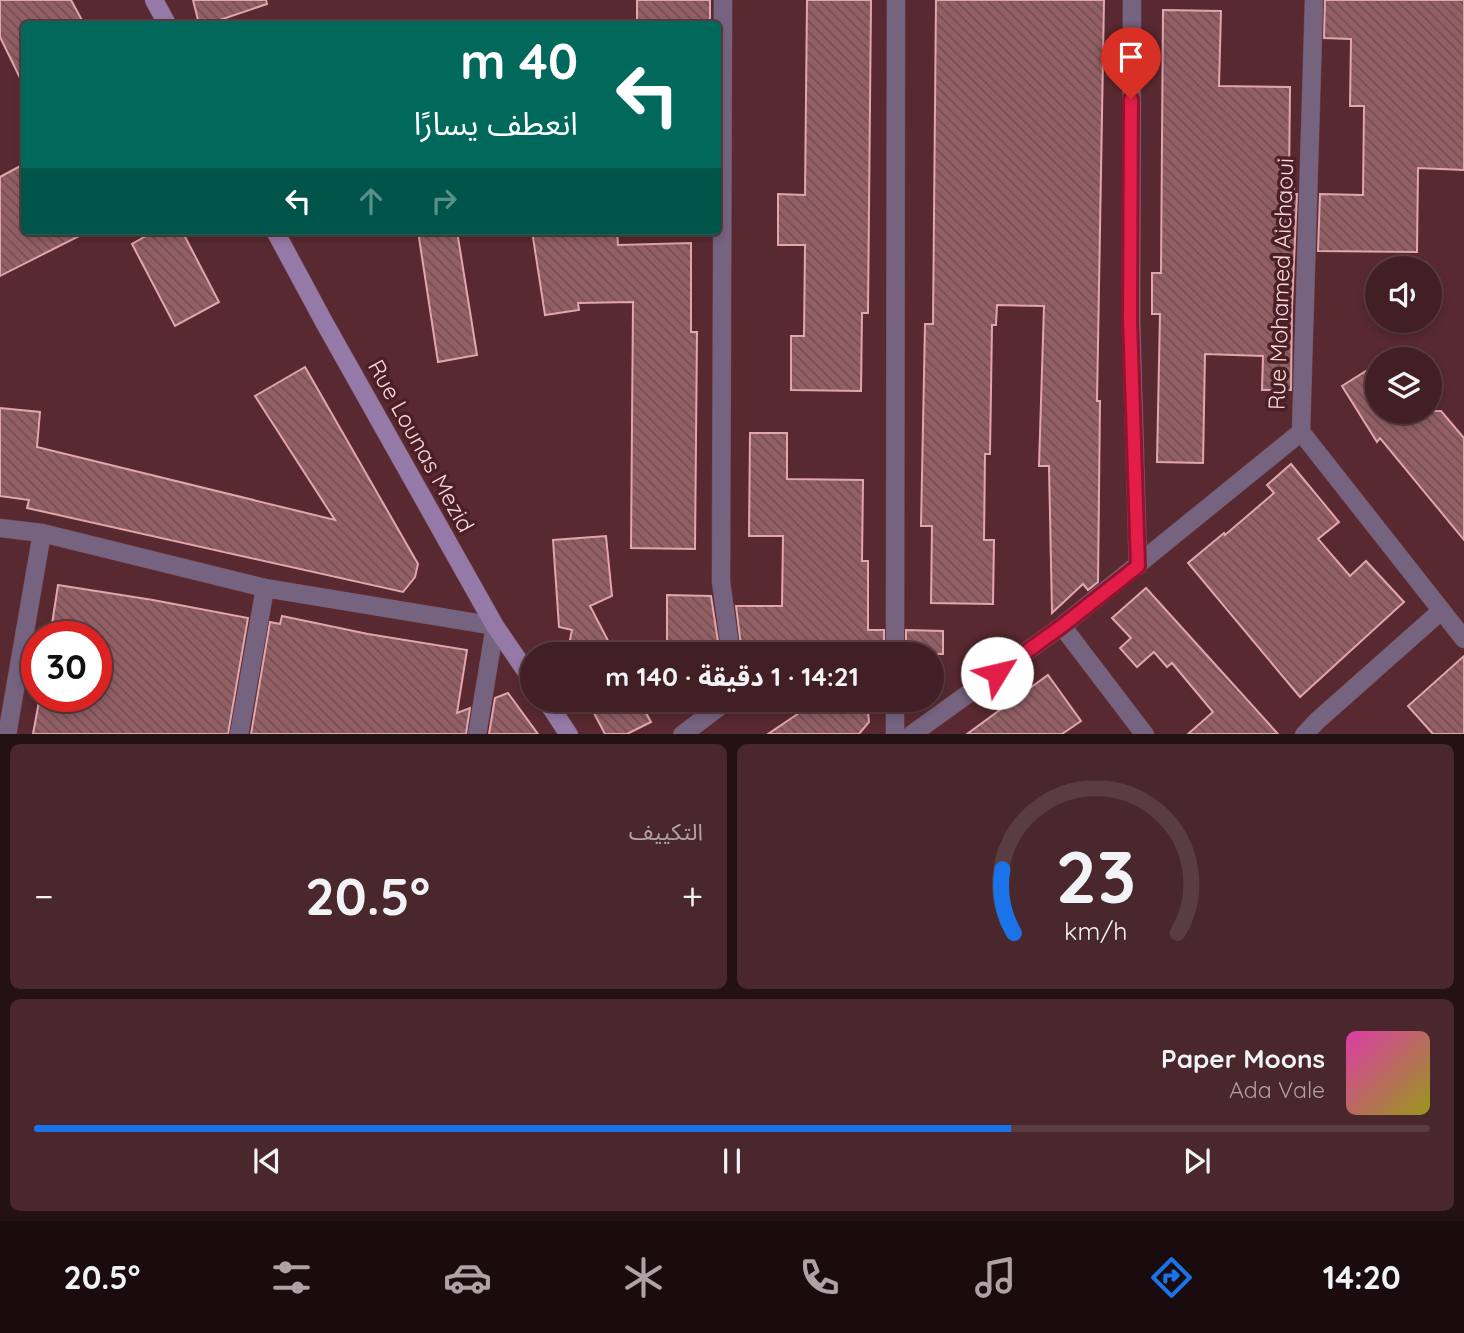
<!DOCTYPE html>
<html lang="ar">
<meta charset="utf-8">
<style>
:root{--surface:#421f24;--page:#49272c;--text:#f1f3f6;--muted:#aea2a6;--line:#5a3d41;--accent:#1a73e8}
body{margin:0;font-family:Quicksand,"Noto Sans Arabic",sans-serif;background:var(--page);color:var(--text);direction:rtl;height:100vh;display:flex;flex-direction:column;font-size:26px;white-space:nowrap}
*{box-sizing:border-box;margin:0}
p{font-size:23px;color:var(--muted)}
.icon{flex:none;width:38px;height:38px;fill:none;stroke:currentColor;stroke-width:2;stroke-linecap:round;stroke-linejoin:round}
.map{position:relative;height:734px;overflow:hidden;direction:ltr}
.details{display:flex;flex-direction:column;gap:10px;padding:10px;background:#241114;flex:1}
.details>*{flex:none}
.hud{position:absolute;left:21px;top:21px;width:700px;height:214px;border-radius:7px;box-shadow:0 4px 10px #0003,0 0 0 2px var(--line);direction:rtl;background:#00695c;color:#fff;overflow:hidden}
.fabs{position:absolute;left:1365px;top:256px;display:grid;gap:14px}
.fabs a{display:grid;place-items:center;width:77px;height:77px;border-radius:50%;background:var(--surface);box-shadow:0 4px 10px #0003,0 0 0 2px var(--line);font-size:35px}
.speed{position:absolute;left:21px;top:621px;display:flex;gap:14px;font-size:35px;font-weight:700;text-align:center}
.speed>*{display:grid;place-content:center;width:91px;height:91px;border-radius:50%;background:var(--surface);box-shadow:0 4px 10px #0003,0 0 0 2px var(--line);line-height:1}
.speed .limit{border:10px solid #d22;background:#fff;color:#111}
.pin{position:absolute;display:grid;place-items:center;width:60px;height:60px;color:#fff;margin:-72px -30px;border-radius:50% 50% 50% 0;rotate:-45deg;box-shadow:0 0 7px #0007}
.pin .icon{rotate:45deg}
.me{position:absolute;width:77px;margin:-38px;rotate:54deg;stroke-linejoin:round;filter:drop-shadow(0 0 5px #0008)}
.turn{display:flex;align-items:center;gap:24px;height:147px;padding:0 28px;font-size:32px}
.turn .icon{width:91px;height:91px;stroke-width:2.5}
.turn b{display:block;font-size:49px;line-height:60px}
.lanes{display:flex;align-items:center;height:66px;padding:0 28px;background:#0003;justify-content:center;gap:35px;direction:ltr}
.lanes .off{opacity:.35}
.big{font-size:52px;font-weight:700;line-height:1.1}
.details .tile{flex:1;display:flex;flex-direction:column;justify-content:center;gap:10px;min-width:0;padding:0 24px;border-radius:10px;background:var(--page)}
.details .dial{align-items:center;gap:0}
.dial svg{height:182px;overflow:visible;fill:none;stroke:var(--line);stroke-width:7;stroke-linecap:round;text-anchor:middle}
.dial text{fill:var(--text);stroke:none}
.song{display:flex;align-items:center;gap:21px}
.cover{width:84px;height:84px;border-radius:10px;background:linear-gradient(135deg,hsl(320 70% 55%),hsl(60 70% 35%))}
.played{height:7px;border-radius:4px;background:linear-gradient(90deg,var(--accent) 70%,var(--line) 70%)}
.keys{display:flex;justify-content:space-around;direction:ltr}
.heat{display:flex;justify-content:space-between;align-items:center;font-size:38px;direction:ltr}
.details .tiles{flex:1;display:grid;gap:10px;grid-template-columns:1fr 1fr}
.tile:last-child{grid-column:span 2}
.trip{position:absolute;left:520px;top:642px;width:424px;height:70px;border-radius:35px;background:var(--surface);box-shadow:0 4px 10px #0003,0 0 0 2px var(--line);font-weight:700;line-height:70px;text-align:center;direction:rtl}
.menu{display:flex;height:112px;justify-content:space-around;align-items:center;background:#1a0c0e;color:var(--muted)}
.menu .icon{width:49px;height:49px}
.menu .on{color:var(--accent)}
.menu b{font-size:32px;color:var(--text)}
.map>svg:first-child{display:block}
.building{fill:url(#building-back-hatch);stroke:#e1a6ac;stroke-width:2}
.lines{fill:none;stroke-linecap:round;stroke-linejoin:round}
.street-casing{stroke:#75494f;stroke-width:19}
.secondary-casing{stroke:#75494f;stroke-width:19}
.street{stroke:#756380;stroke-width:18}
.secondary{stroke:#9579a7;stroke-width:18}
.route-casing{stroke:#92132f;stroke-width:18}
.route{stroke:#e11d48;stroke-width:12}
.labels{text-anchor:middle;stroke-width:7;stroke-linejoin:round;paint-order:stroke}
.street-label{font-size:23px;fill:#f9dadc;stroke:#4c1f26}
</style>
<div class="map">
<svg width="1464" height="735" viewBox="0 0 1464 735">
<defs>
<pattern id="building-back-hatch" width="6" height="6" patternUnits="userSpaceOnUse" patternTransform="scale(1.75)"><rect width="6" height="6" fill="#935f65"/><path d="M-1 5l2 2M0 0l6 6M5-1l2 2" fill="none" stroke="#6f5054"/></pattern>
</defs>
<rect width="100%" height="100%" fill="#582930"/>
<g class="building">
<path d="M0,0H71L84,24H24V86L0,37Z"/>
<path d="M193,0H266L267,4L208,24H199Z"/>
<rect x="637" y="0" width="73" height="24"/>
<path d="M807,0H871L868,313H862L861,391L791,390V336H804L805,245H778V194L805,195Z"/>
<path d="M936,0H1104L1097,401H1100L1098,582L1088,590L1083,584L1052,613L1049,466H1039L1044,306L997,305L996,325H992L990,454H985L984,540H994L993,604L931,603L932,526H921L925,324H933Z"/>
<path d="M1325,0H1464V170L1418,168L1417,252L1318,251L1320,194L1363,195L1364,106H1350L1351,39L1324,38Z"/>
<path d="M1163,10L1221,11L1219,86L1290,87L1289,184H1294V194H1297L1292,307V306L1291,390H1262L1263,356L1205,354L1203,463L1157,462L1160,314H1152V273H1161Z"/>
<path d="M24,164V231H89L0,276V177Z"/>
<path d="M155,231H182L219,302L175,326L132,244Z"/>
<path d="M418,231H457L477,355L438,362Z"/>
<path d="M532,231H617L618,245L691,243V332H697L695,549L631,548L633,302L578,303L579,310L545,315Z"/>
<path d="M1377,364V411H1441L1464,438V540L1380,438L1377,442L1342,386Z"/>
<path d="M305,367L418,564L415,577L403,592L27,508L29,500L0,496V408L40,412L37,447L335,520L255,396Z"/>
<path d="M750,433H787V479L863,480L862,561H868V630H884V654H742L736,606H782L783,536H749Z"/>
<path d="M1291,464L1339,522L1318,539L1350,576L1366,561L1404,602L1300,697L1188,563L1224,533L1225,535L1274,493L1267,485Z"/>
<path d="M606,536L612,596L590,606L615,654H567L572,630L559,627L553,540Z"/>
<path d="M58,585L153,600L248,618L228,734H33L40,696H96V637H50Z"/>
<path d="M1146,588L1278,734H1188L1213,712L1172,663L1167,667L1154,652L1137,667L1120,648L1131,638L1112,618Z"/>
<path d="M667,595L711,596L720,654H667Z"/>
<path d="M282,616L368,634L467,650L457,713L470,708L466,734H251L270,622L280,624Z"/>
<path d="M906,630L943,631V654H906Z"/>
<path d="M1464,656V734H1433L1408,706Z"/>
<path d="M1048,675L1081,721L1062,734H967Z"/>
<path d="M508,693L538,734H489L495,698Z"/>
<path d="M587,700H639L651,722L627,734H605Z"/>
<path d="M800,700H867L869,722L859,734H768L805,709Z"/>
</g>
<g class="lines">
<g class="street-casing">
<g id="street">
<path d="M723,0L721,582L731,654"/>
<path d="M1132,0L1131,319L1138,566"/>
<path d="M1314,0L1301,432L1464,639"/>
<path d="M0,528L42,533L265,588L495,626L477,735"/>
<path d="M1062,626L1145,735"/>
<path d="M895,654L896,0"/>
<path d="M7,735L42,533"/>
<path d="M239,735L265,588"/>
<path d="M682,735L728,700"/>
<path d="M895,735V700"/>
<path d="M911,735L1062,626L1301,432"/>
<path d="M1304,735L1317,721L1441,611"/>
</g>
</g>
<g class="secondary-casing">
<g id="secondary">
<path d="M154,0L167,24"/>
<path d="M275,231L324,322L495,626L532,680"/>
<path d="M546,700L569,735"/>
</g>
</g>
<use href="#street" class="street"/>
<use href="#secondary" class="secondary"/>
</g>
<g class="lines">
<g class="route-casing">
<path id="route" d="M997,673L1062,626L1138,566L1130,319L1131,99"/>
</g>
<use href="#route" class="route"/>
</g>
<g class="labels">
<g class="street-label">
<text transform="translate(1281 284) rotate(-88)" y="8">Rue Mohamed Aichaoui</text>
<text transform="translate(421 446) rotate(61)" y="8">Rue Lounas Mezid</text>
</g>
</g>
</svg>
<div class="fabs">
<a><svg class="icon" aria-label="sound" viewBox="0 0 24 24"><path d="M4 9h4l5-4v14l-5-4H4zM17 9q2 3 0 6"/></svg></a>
<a><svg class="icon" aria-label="layers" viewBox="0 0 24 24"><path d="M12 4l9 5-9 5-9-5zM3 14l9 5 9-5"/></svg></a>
</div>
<div class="speed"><div class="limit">30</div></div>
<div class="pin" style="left:1131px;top:99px;background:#d93025"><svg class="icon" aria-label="arrive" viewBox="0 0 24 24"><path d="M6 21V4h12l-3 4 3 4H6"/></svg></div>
<svg class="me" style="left:997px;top:673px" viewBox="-20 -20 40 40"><circle r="19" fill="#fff"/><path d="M0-13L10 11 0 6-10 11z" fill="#e11d48"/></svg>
<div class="trip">14:21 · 1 دقيقة · 140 m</div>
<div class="hud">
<div class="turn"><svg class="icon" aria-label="left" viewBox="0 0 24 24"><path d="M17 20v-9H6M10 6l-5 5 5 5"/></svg><div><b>40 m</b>انعطف يسارًا</div></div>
<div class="lanes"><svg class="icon" aria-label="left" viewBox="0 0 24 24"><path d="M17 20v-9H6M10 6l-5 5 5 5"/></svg><svg class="icon off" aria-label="ahead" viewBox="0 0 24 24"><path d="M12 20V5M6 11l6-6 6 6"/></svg><svg class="icon off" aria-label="right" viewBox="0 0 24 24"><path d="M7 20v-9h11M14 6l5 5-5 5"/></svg></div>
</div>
</div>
<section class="details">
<div class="tiles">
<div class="tile dial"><svg viewBox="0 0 100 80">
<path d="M14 69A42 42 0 1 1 86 69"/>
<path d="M14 69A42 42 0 0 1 9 41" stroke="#1a73e8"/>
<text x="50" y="56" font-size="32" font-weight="700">23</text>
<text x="50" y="72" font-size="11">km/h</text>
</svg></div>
<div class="tile"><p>التكييف</p>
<div class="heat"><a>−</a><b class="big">20.5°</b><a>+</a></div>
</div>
<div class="tile">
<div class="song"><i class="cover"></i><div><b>Paper Moons</b><p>Ada Vale</p></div></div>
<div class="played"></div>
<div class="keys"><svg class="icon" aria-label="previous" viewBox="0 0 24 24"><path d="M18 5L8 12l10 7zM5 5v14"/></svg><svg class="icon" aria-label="pause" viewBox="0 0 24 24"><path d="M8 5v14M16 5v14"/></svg><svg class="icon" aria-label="next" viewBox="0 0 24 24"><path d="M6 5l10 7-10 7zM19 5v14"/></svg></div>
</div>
</div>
</section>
<nav class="menu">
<b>14:20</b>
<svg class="icon on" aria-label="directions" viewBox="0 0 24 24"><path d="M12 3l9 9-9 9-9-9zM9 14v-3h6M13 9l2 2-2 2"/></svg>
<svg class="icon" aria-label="music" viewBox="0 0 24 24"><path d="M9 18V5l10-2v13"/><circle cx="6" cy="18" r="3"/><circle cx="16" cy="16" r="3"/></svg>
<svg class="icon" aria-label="phone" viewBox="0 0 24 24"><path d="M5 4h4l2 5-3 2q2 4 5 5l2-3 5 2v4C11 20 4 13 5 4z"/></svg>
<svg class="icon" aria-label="climate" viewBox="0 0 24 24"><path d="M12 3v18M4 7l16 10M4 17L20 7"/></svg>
<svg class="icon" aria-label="car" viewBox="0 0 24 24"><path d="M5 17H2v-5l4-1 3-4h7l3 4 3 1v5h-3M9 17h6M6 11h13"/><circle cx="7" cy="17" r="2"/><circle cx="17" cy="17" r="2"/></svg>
<svg class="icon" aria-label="filters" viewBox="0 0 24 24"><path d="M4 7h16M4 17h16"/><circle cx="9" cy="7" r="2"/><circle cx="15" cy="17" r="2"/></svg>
<b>20.5°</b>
</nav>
